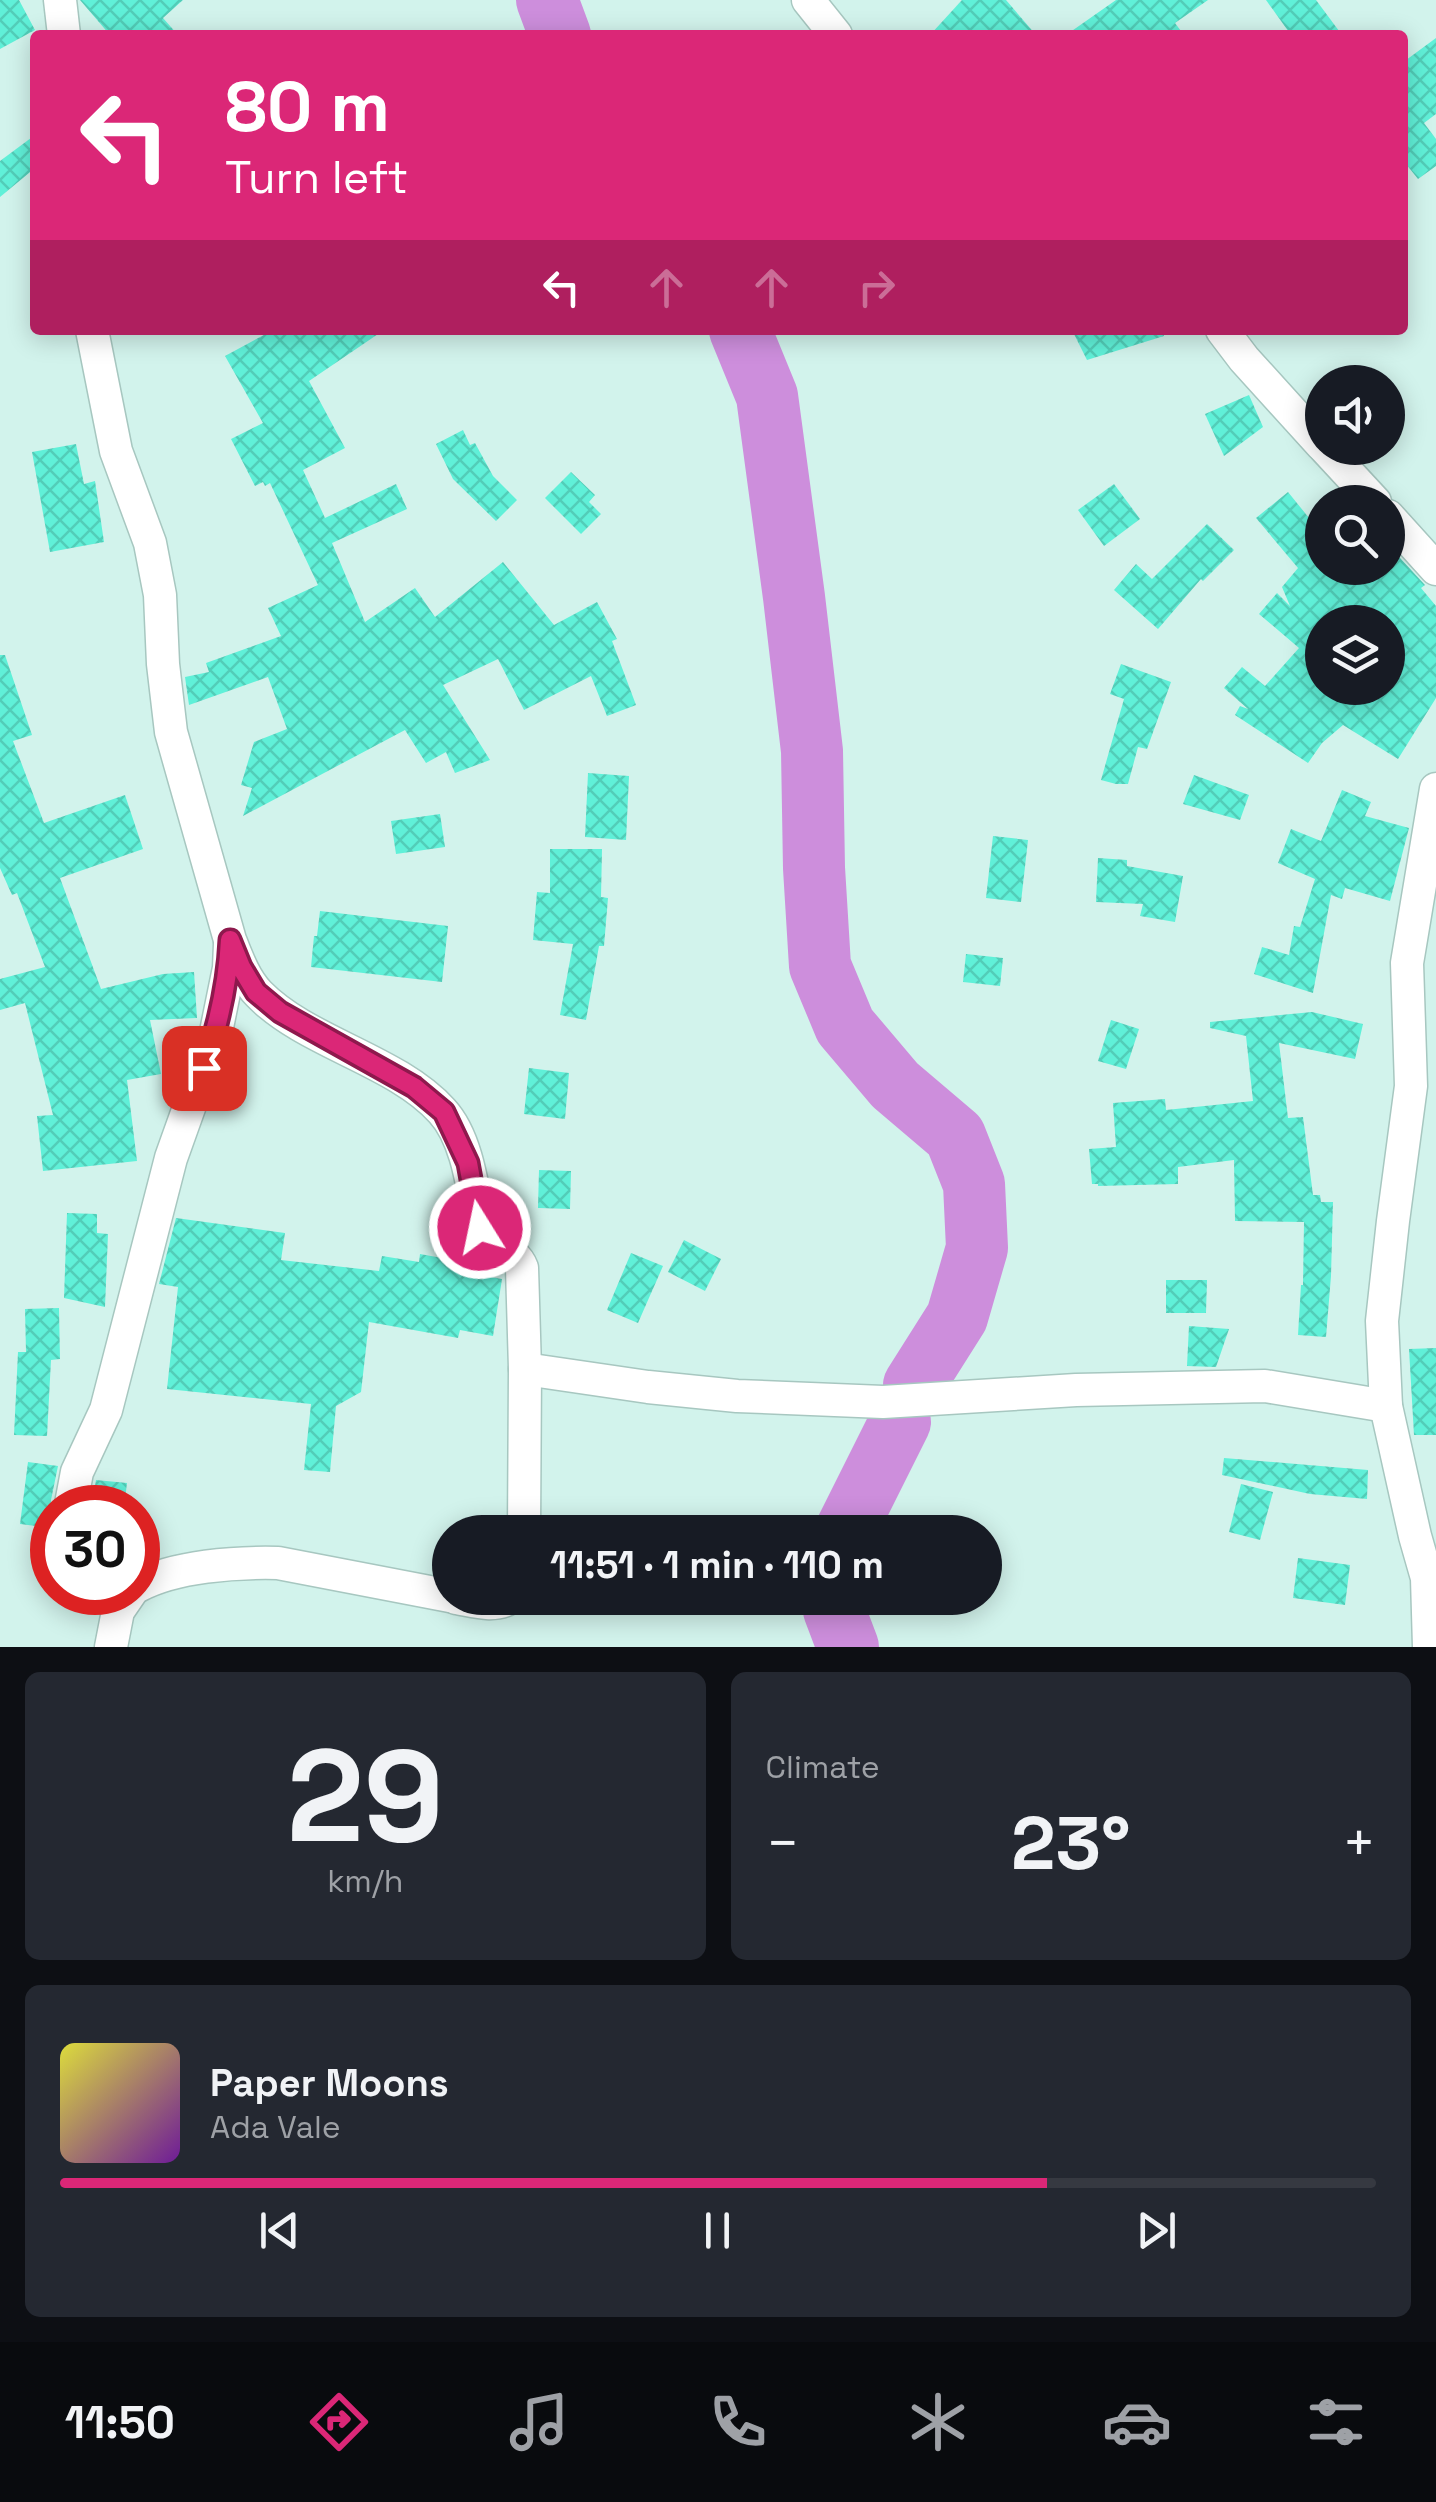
<!DOCTYPE html>
<meta charset="utf-8">
<style>
:root{--surface:#171b24;--page:#242831;--text:#f1f3f6;--muted:#9ea1a6;--line:#363941;--accent:#db2777}
body{margin:0;font-family:"Space Grotesk",sans-serif;background:var(--page);color:var(--text);height:100vh;display:flex;flex-direction:column;font-size:38px;white-space:nowrap}
*{box-sizing:border-box;margin:0}
p{font-size:32px;color:var(--muted)}
.icon{flex:none;width:55px;height:55px;fill:none;stroke:currentColor;stroke-width:2;stroke-linecap:round;stroke-linejoin:round}
.map{position:relative;height:1647px;overflow:hidden}
.side{display:flex;flex-direction:column;gap:25px;padding:25px;background:#0d0f14;flex:1}
.side>*{flex:none}
.guide{position:absolute;left:30px;top:30px;width:1378px;height:305px;border-radius:10px;box-shadow:0 5px 25px #0003;background:#db2777;color:#fff;overflow:hidden}
.buttons{position:absolute;left:1305px;top:365px;display:grid;gap:20px}
.buttons a{display:grid;place-items:center;width:100px;height:100px;border-radius:50%;background:var(--surface);box-shadow:0 5px 25px #0003;font-size:50px}
.speed{position:absolute;left:30px;top:1485px;display:flex;gap:20px;font-size:50px;font-weight:700;text-align:center}
.speed>*{display:grid;place-content:center;width:130px;height:130px;border-radius:50%;background:var(--surface);box-shadow:0 5px 25px #0003;line-height:1}
.speed .limit{border:15px solid #d22;background:#fff;color:#111}
.pin{position:absolute;display:grid;place-items:center;width:85px;height:85px;color:#fff;margin:-42px;border-radius:20px;box-shadow:0 5px 15px #0006}
.me{position:absolute;width:110px;margin:-55px;rotate:350deg;stroke-linejoin:round;filter:drop-shadow(0 0 8px #0008)}
.turn{display:flex;align-items:center;gap:35px;height:210px;padding:0 30px;font-size:45px}
.turn .icon{width:130px;height:130px;stroke-width:2.5}
.turn b{display:block;font-size:70px;line-height:85px}
.lanes{display:flex;align-items:center;height:95px;padding:0 30px;background:#0003;justify-content:center;gap:50px;direction:ltr}
.lanes .off{opacity:.35}
.big{font-size:75px;font-weight:600;line-height:1.1}
.side .card{flex:1;display:flex;flex-direction:column;justify-content:center;gap:15px;min-width:0;padding:0 35px;border-radius:15px;background:var(--page)}
.side .dial{align-items:center;gap:0}
.dial b{font-size:130px;line-height:1}
.song{display:flex;align-items:center;gap:30px}
.cover{width:120px;height:120px;border-radius:15px;background:linear-gradient(135deg,hsl(60 70% 55%),hsl(280 70% 35%))}
.played{height:10px;border-radius:5px;background:linear-gradient(90deg,var(--accent) 75%,var(--line) 75%)}
.keys{display:flex;justify-content:space-around;direction:ltr}
.heat{display:flex;justify-content:space-between;align-items:center;font-size:55px;direction:ltr}
.side .tiles{flex:1;display:grid;gap:25px;grid-template-columns:1fr 1fr}
.card:last-child{grid-column:span 2}
.trip{position:absolute;left:432px;top:1515px;width:570px;height:100px;border-radius:50px;background:var(--surface);box-shadow:0 5px 25px #0003;font-weight:600;line-height:100px;text-align:center}
.tabs{display:flex;height:160px;justify-content:space-around;align-items:center;background:#090b0e;color:var(--muted)}
.tabs .icon{width:70px;height:70px}
.tabs .selected{color:var(--accent)}
.tabs b{font-size:45px;color:var(--text)}
.map>svg:first-child{display:block}
.lines{fill:none;stroke-linecap:round;stroke-linejoin:round}
.river{stroke:#cd8edc;stroke-width:62}
.building{fill:url(#building-cross-hatch);fill-rule:evenodd}
.minor-casing{stroke:#a7c7c0;stroke-width:35}
.minor{stroke:#fff;stroke-width:32}
.route-casing{stroke:#8e194d;stroke-width:25}
.route{stroke:#db2777;stroke-width:18}
</style>
<div class="map">
<svg width="1436" height="1647" viewBox="0 0 1436 1647">
<defs>
<pattern id="building-cross-hatch" width="8" height="8" patternUnits="userSpaceOnUse" patternTransform="scale(2.5)"><rect width="8" height="8" fill="#60f0d8"/><path d="M0 0l8 8M0 8l8-8" fill="none" stroke="#52cdb8"/></pattern>
</defs>
<rect width="100%" height="100%" fill="#d2f3ec"/>
<g class="lines">
<g class="river">
<path d="M547,0L560,35"/>
<path d="M740,330L767,396L794,597L812,751L814,868L820,966L845,1026L895,1085L955,1136L974,1184L977,1248L957,1317L914,1385"/>
<path d="M845,1532L900,1422"/>
<path d="M835,1598L834,1610L848,1647"/>
</g>
</g>
<g class="building">
<path d="M0,0H19L35,30L0,49Z"/>
<path d="M80,0H183L163,18L178,35H110Z"/>
<path d="M962,0H1006L1036,35H930Z"/>
<path d="M1116,0H1208L1175,23L1184,35H1066Z"/>
<path d="M1266,0H1316L1342,35H1291Z"/>
<path d="M1436,38V114L1424,123L1436,139V166L1418,179L1402,159V63Z"/>
<path d="M35,135V168L0,197V161Z"/>
<path d="M273,330H384L309,381L345,448L303,470L325,518L396,484L407,509L332,543L365,622L415,588L435,617L503,562L554,625L597,602L617,639L612,641L636,705L607,716L591,676L524,710L498,659L443,685L490,760L455,773L446,752L426,763L405,730L243,816L252,788L241,785L254,742L287,729L268,677L189,705L185,677L209,672L206,663L281,636L268,608L318,585L270,483L265,486L263,482L255,486L231,439L263,423L225,356Z"/>
<path d="M1072,330H1163L1164,336L1087,360Z"/>
<path d="M1249,395L1263,427L1224,456L1205,414Z"/>
<path d="M463,430L470,445L475,443L493,476L517,500L496,521L453,479L436,444Z"/>
<path d="M76,444L84,484L95,481L104,542L50,552L32,452Z"/>
<path d="M571,472L595,495L589,502L601,514L581,534L545,498Z"/>
<path d="M1114,484L1140,519L1104,546L1078,510Z"/>
<path d="M1288,492L1322,534V568H1388V545L1425,585L1421,588L1436,606V698L1398,759L1343,725L1322,743L1308,763L1235,715L1240,706L1248,709L1224,688L1242,667L1265,686L1299,648L1259,614L1277,593L1290,606L1282,587L1298,568L1256,518ZM1322,622H1388V688H1322Z"/>
<path d="M1207,524L1234,550L1203,581L1201,579L1158,629L1114,590L1136,564L1152,579Z"/>
<path d="M0,655H5L32,735L13,741L44,823L125,795L143,849L60,878L101,989L163,974L194,972L197,1018L150,1020L161,1074L127,1080L137,1161L43,1171L37,1116L53,1115L25,1003L0,1010V979L45,967L17,893L12,895L0,868Z"/>
<path d="M1121,664L1171,682L1147,749L1138,747L1128,784H1116L1101,780L1124,699L1110,694Z"/>
<path d="M588,773L629,776L626,840L585,837Z"/>
<path d="M1194,775L1249,795L1240,820L1183,804Z"/>
<path d="M1342,790L1371,802L1365,816L1409,828L1390,901L1345,888L1342,899L1331,895L1313,993L1254,974L1262,947L1289,955L1294,926L1300,927L1315,879L1278,863L1291,829L1321,841Z"/>
<path d="M440,814L445,847L396,854L391,821Z"/>
<path d="M993,836L1028,840L1021,902L986,898Z"/>
<path d="M550,849H602L601,897L608,898L604,946H599L586,1020L560,1015L573,944L533,940L537,892L550,893Z"/>
<path d="M1098,858L1127,860V866L1183,876L1175,922L1140,916L1143,904L1096,902Z"/>
<path d="M320,911L448,926L442,982L311,967L314,936H317Z"/>
<path d="M966,954L1003,958L1000,986L963,982Z"/>
<path d="M1312,1012L1363,1024L1355,1059L1279,1043L1288,1118L1303,1117L1313,1195H1320L1321,1202H1333L1331,1276L1326,1337L1298,1335L1301,1285H1303L1304,1222L1235,1221L1234,1160L1178,1167V1184L1098,1186V1184H1092L1089,1149L1116,1147L1113,1103L1165,1099L1166,1110L1253,1101L1246,1036L1210,1028V1022Z"/>
<path d="M1111,1020L1139,1029L1126,1069L1098,1061Z"/>
<path d="M529,1068L569,1073L565,1119L524,1114Z"/>
<path d="M539,1170L571,1171L570,1209L538,1208Z"/>
<path d="M67,1213L97,1214V1233L108,1234L105,1307L64,1298Z"/>
<path d="M176,1218L285,1233L281,1260L379,1271L382,1256L419,1262L420,1254L475,1264L473,1274L502,1279L493,1336L460,1330L458,1338L369,1322L361,1392L336,1406L330,1472L304,1470L311,1404L167,1389L178,1287L159,1284Z"/>
<path d="M684,1240L721,1259L705,1291L668,1272Z"/>
<path d="M631,1253L663,1266L638,1323L607,1310Z"/>
<path d="M1166,1280H1207L1206,1313H1166Z"/>
<path d="M59,1308L60,1359L51,1360L47,1436L14,1435L18,1352H26L25,1309Z"/>
<path d="M1189,1326L1229,1329L1216,1367L1187,1366Z"/>
<path d="M1436,1348V1435H1414L1409,1349Z"/>
<path d="M1224,1458L1368,1470L1367,1499L1310,1494L1222,1475Z"/>
<path d="M28,1462L58,1466L51,1500L52,1528L20,1524Z"/>
<path d="M96,1480L127,1483L124,1508H91Z"/>
<path d="M1241,1484L1273,1492L1260,1540L1229,1532Z"/>
<path d="M1298,1558L1350,1565L1345,1605L1293,1598Z"/>
</g>
<g class="lines">
<g class="minor-casing">
<g id="minor">
<path d="M60,0L64,35"/>
<path d="M808,0L836,35"/>
<path d="M92,330L116,451L150,543L160,595L163,664L171,732L230,940C237,958 245,980 259,994C307,1043 396,1060 442,1111C468,1139 473,1191 480,1228C488,1249 514,1246 522,1268L525,1369L524,1532"/>
<path d="M1222,330L1244,359L1322,445"/>
<path d="M1325,448L1375,502"/>
<path d="M1388,516L1436,569"/>
<path d="M525,1369L648,1387L737,1396L883,1402L1076,1390L1265,1386L1386,1406"/>
<path d="M71,1504L77,1472L106,1410L171,1158L216,1032L229,968L230,944"/>
<path d="M138,1586C175,1566 236,1562 278,1563L450,1596"/>
<path d="M456,1598C474,1601 494,1608 510,1598"/>
<path d="M111,1647L118,1611L131,1592"/>
<path d="M1429,1647L1427,1578L1415,1536L1386,1406L1382,1321L1393,1221L1411,1086L1407,963L1436,789"/>
</g>
</g>
<use href="#minor" class="minor"/>
</g>
<g class="lines">
<g class="route-casing">
<path id="route" d="M204,1068C218,1026 228,984 230,940L241,967L256,992L280,1012L414,1087L444,1112L468,1163L480,1228"/>
</g>
<use href="#route" class="route"/>
</g>
</svg>
<div class="buttons">
<a><svg class="icon" aria-label="sound" viewBox="0 0 24 24"><path d="M4 9h4l5-4v14l-5-4H4zM17 9q2 3 0 6"/></svg></a>
<a><svg class="icon" aria-label="search" viewBox="0 0 24 24"><circle cx="10" cy="10" r="6"/><path d="M15 15l6 6"/></svg></a>
<a><svg class="icon" aria-label="layers" viewBox="0 0 24 24"><path d="M12 4l9 5-9 5-9-5zM3 14l9 5 9-5"/></svg></a>
</div>
<div class="speed"><div class="limit">30</div></div>
<div class="pin" style="left:204px;top:1068px;background:#d93025"><svg class="icon" aria-label="arrive" viewBox="0 0 24 24"><path d="M6 21V4h12l-3 4 3 4H6"/></svg></div>
<svg class="me" style="left:480px;top:1228px" viewBox="-20 -20 40 40"><circle r="17" fill="#db2777" stroke="#fff" stroke-width="3"/><path d="M0-11L8 9 0 5-8 9z" fill="#fff"/></svg>
<div class="trip">11:51 · 1 min · 110 m</div>
<div class="guide">
<div class="turn"><svg class="icon" aria-label="left" viewBox="0 0 24 24"><path d="M17 20v-9H6M10 6l-5 5 5 5"/></svg><div><b>80 m</b>Turn left</div></div>
<div class="lanes"><svg class="icon" aria-label="left" viewBox="0 0 24 24"><path d="M17 20v-9H6M10 6l-5 5 5 5"/></svg><svg class="icon off" aria-label="ahead" viewBox="0 0 24 24"><path d="M12 20V5M6 11l6-6 6 6"/></svg><svg class="icon off" aria-label="ahead" viewBox="0 0 24 24"><path d="M12 20V5M6 11l6-6 6 6"/></svg><svg class="icon off" aria-label="right" viewBox="0 0 24 24"><path d="M7 20v-9h11M14 6l5 5-5 5"/></svg></div>
</div>
</div>
<section class="side">
<div class="tiles">
<div class="card dial"><b>29</b><p>km/h</p></div>
<div class="card"><p>Climate</p>
<div class="heat"><a>−</a><b class="big">23°</b><a>+</a></div>
</div>
<div class="card">
<div class="song"><i class="cover"></i><div><b>Paper Moons</b><p>Ada Vale</p></div></div>
<div class="played"></div>
<div class="keys"><svg class="icon" aria-label="previous" viewBox="0 0 24 24"><path d="M18 5L8 12l10 7zM5 5v14"/></svg><svg class="icon" aria-label="pause" viewBox="0 0 24 24"><path d="M8 5v14M16 5v14"/></svg><svg class="icon" aria-label="next" viewBox="0 0 24 24"><path d="M6 5l10 7-10 7zM19 5v14"/></svg></div>
</div>
</div>
</section>
<nav class="tabs">
<b>11:50</b>
<svg class="icon selected" aria-label="directions" viewBox="0 0 24 24"><path d="M12 3l9 9-9 9-9-9zM9 14v-3h6M13 9l2 2-2 2"/></svg>
<svg class="icon" aria-label="music" viewBox="0 0 24 24"><path d="M9 18V5l10-2v13"/><circle cx="6" cy="18" r="3"/><circle cx="16" cy="16" r="3"/></svg>
<svg class="icon" aria-label="phone" viewBox="0 0 24 24"><path d="M5 4h4l2 5-3 2q2 4 5 5l2-3 5 2v4C11 20 4 13 5 4z"/></svg>
<svg class="icon" aria-label="climate" viewBox="0 0 24 24"><path d="M12 3v18M4 7l16 10M4 17L20 7"/></svg>
<svg class="icon" aria-label="car" viewBox="0 0 24 24"><path d="M5 17H2v-5l4-1 3-4h7l3 4 3 1v5h-3M9 17h6M6 11h13"/><circle cx="7" cy="17" r="2"/><circle cx="17" cy="17" r="2"/></svg>
<svg class="icon" aria-label="filters" viewBox="0 0 24 24"><path d="M4 7h16M4 17h16"/><circle cx="9" cy="7" r="2"/><circle cx="15" cy="17" r="2"/></svg>
</nav>
